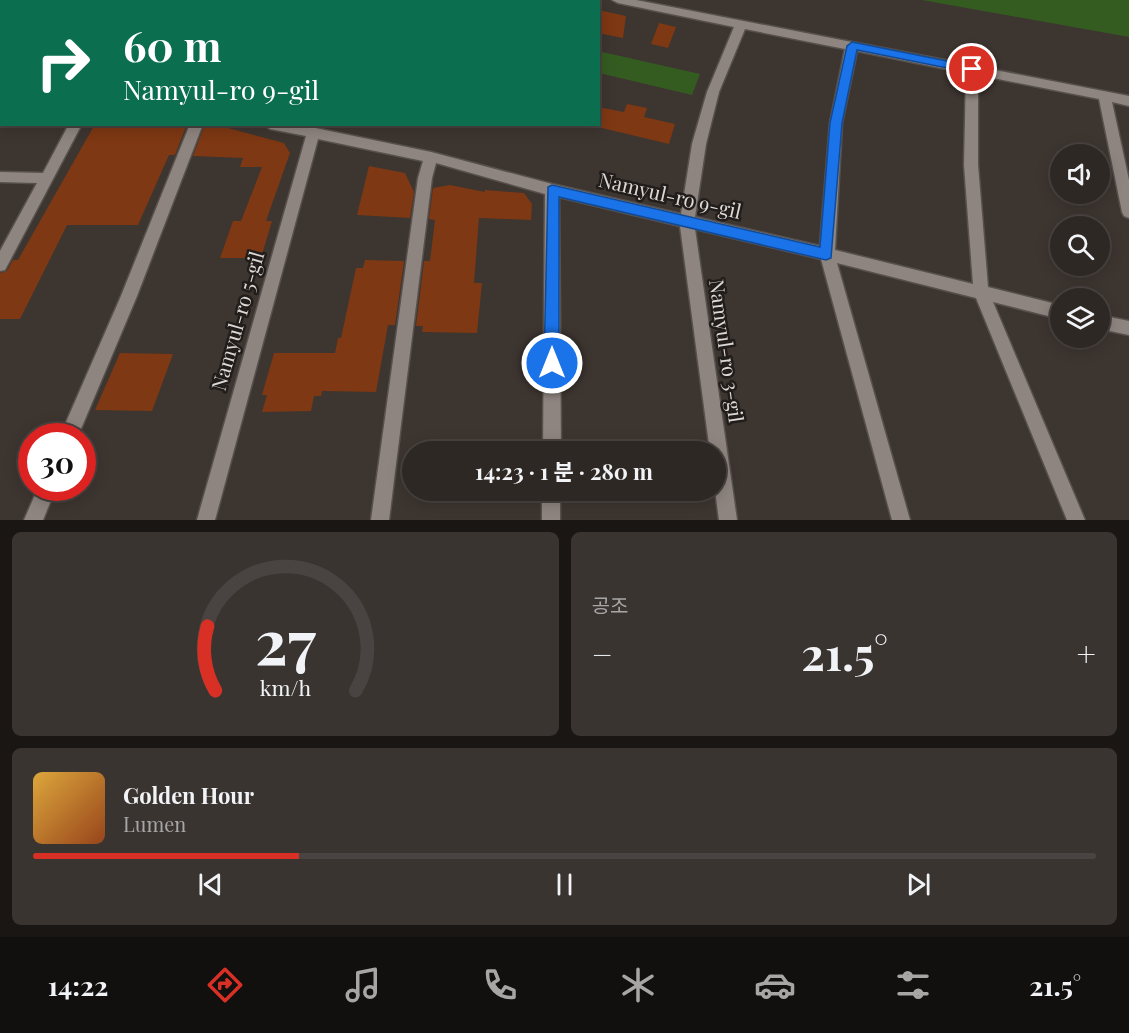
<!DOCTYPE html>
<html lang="ko">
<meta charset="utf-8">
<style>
:root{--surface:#2e2824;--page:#3a3431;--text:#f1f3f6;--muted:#a7a6a6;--line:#494441;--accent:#d93025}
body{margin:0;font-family:"Playfair Display","Noto Sans KR",serif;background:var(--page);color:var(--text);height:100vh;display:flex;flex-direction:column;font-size:22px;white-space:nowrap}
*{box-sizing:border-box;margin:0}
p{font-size:20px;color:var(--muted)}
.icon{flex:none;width:33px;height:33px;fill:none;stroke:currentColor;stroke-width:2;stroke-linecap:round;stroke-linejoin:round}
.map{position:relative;height:520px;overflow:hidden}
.panel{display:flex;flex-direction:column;gap:12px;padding:12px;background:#191614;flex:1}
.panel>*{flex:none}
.hud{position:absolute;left:0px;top:0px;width:600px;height:126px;box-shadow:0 3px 15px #0003,0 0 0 2px var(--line);background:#0b6e4f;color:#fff;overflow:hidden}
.controls{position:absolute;left:1050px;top:144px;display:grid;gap:12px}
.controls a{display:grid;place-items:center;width:60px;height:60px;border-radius:50%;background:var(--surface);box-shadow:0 3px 15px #0003,0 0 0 2px var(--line);font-size:30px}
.speed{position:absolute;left:18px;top:423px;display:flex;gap:12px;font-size:30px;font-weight:700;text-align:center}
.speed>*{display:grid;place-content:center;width:78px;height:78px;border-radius:50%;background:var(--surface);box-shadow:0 3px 15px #0003,0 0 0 2px var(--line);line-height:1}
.speed .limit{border:9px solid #d22;background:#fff;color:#111}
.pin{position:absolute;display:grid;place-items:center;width:51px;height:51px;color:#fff;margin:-26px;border:3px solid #fff;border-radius:50%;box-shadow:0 2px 6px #0007}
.me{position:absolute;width:66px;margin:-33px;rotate:0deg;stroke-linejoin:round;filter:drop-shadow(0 0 4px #0008)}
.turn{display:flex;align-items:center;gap:21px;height:126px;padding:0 24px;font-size:27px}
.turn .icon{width:78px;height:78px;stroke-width:2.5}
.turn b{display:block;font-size:42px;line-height:51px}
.big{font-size:45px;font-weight:700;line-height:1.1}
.panel .widget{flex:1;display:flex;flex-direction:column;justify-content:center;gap:9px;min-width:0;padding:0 21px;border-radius:9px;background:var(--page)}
.panel .dial{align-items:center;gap:0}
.dial svg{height:156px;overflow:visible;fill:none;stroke:var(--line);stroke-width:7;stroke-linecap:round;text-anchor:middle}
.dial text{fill:var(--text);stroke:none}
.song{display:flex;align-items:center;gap:18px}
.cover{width:72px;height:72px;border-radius:9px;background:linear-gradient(135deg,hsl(40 70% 55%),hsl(20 70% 35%))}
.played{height:6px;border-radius:3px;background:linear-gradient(90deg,var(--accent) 25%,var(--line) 25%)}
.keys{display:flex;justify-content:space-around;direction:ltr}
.heat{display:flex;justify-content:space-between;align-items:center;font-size:33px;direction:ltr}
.panel .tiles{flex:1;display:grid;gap:12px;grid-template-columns:1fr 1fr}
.widget:last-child{grid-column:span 2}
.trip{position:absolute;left:402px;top:441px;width:324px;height:60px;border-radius:30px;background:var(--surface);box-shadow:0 3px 15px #0003,0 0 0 2px var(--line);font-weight:700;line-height:60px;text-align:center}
.dock{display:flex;height:96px;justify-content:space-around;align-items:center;background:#12100e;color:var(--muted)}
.dock .icon{width:42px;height:42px}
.dock .active{color:var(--accent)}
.dock b{font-size:27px;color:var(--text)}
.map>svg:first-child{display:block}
.green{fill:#345c21}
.building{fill:#7e3813}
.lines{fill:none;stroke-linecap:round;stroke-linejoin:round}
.minor-casing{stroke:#57514d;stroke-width:3}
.minor{fill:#8f8580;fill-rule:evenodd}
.route{fill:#1a73e8;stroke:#114b97;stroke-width:1.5}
.labels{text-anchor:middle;stroke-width:5;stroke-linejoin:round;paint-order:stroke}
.street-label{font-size:20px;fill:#ddd8d5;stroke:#211d1b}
</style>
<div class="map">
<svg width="1129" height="520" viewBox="0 0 1129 520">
<rect width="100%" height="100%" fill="#3d3530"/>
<g class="green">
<path d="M922,0H1129V37Z"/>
<path d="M598,51L700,74L692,95L599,73Z"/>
</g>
<g class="building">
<path d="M598,10L626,16L623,38L598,33Z"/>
<path d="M659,23L676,27L668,48L651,44Z"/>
<path d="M627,104L647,108L644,117L675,124L669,144L598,127V107L624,112Z"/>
<path d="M95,124H187L175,155H169L138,225H67L20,319H0V273L7,271L13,260H18Z"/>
<path d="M205,124H213L284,143L290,153L266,221H272L261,258H220L233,221H241L262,167H240L243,158L193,156Z"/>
<path d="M369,166L405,173L414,192L410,218L357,215Z"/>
<path d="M450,185L485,192V190L524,193L532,204L531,220L479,218L474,283H482L477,333L422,332L423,326H416L424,261H430L435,220L429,219L433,188Z"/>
<path d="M365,260L404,261L395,325H388L376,392L322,391L321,396H314L311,411L262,412L267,395H262L274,353H335L338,338H341L356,268H363Z"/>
<path d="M120,353L173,354L152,411L95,410Z"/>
</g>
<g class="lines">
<g class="minor-casing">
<g id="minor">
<path d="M139,0H151L139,2Z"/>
<path d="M612,0H636L1129,96V106L1112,102L1129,180V218L1124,216L1122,212L1099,99L978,75V165L988,287L1060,305V319L993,302L1085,520H1067L976,298L837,263L910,520H892L821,259L695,229L737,520H719L715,490L716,452H710L680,226L559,197L561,452H543L545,194L436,163L432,178L389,520H371L418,178L423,161L318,139L215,520H197L306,136L270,129L264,124H296L431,152L552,184L681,214L692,144L707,92L734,27L618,3ZM745,29L845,49L830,123L820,246L695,217L706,144L719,92ZM857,51L966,73L964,165L973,284L835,250L842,123Z"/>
<rect x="0" y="82" width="2" height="8"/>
<path d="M69,124H82L5,270L0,271V251L37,183L0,182V172L43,173Z"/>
<path d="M190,124H203L137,296L78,436H60L121,296Z"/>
<path d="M1100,315L1129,321V335L1100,329Z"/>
<path d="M38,488H56L43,520H24Z"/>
<rect x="542" y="490" width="18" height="30"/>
</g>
</g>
<use href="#minor" class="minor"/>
</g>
<path class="route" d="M852,42L972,66L977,69L972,73L857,50L842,123L831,258L826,260L559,197V363L557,368L552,370L547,368L544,363L548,187L552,185L820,247L830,123L847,46Z"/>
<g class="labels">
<g class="street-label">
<text transform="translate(670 196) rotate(13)" y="7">Namyul-ro 9-gil</text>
<text transform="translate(238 321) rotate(-74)" y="7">Namyul-ro 5-gil</text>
<text transform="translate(726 351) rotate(82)" y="7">Namyul-ro 3-gil</text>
</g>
</g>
</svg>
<div class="controls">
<a><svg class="icon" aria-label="sound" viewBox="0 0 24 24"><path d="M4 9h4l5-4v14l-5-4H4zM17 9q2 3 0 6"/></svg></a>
<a><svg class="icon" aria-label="search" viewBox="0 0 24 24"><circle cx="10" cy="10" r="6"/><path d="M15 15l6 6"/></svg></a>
<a><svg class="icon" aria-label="layers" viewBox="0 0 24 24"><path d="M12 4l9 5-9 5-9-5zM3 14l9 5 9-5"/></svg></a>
</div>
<div class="speed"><div class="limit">30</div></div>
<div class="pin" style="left:972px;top:69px;background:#d93025"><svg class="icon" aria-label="arrive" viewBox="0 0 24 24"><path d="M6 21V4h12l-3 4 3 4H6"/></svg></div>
<svg class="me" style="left:552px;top:363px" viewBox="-20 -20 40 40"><circle r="17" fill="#1a73e8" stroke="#fff" stroke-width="3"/><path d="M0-11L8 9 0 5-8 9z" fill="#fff"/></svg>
<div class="trip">14:23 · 1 분 · 280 m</div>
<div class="hud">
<div class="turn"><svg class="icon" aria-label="right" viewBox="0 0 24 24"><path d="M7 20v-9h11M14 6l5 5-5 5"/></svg><div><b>60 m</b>Namyul-ro 9-gil</div></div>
</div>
</div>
<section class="panel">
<div class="tiles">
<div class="widget dial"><svg viewBox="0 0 100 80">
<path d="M14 69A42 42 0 1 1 86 69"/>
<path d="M14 69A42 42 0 0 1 10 36" stroke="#d93025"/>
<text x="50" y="56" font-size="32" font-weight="700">27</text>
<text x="50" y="72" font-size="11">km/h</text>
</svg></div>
<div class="widget"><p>공조</p>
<div class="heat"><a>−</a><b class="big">21.5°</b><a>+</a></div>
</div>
<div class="widget">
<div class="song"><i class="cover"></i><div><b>Golden Hour</b><p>Lumen</p></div></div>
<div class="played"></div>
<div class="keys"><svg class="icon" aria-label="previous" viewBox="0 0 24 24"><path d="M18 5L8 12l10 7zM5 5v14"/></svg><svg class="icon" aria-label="pause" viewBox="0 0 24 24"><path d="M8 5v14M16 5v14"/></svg><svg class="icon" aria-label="next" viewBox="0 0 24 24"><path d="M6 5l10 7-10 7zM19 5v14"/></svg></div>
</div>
</div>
</section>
<nav class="dock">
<b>14:22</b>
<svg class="icon active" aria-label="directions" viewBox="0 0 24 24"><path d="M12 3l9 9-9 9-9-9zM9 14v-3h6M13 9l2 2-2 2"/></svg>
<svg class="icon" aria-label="music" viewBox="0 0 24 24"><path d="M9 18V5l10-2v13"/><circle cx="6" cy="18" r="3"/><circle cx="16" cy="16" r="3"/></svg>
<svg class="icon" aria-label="phone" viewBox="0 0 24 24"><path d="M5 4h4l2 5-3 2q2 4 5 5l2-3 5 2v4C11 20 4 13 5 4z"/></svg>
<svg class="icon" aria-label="climate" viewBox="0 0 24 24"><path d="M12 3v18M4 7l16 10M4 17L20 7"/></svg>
<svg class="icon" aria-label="car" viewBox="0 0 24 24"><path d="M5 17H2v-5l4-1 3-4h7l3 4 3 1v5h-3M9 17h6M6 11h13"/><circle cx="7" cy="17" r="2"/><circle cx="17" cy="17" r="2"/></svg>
<svg class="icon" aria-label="filters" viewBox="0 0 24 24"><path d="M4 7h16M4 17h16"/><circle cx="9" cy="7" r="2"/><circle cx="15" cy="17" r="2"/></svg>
<b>21.5°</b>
</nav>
